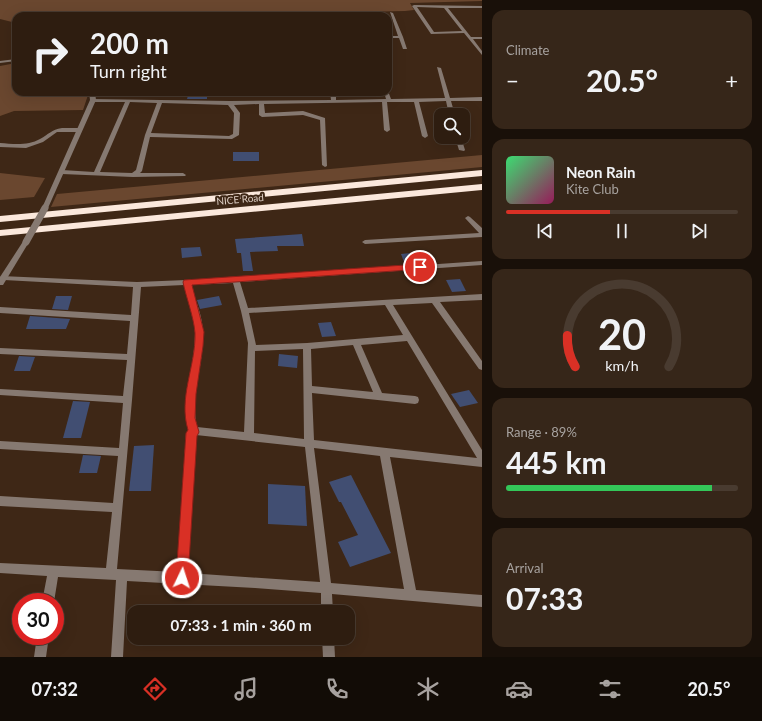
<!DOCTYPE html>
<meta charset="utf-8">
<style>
:root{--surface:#2e1d10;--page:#362619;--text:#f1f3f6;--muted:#a7a29f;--line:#493b30;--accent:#d93025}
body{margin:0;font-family:Lato,sans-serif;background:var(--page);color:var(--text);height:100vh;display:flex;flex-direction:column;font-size:15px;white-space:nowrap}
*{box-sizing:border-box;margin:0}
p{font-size:13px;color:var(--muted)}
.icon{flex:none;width:22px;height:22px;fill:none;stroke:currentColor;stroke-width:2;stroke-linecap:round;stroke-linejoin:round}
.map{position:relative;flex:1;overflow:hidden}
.side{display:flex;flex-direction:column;gap:10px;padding:10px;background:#191009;width:280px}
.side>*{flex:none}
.top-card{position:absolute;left:12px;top:12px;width:380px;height:84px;border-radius:12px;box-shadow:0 4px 16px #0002,0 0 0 1px var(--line);background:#2e1d10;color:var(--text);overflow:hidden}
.controls{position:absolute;left:434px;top:108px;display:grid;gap:8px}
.controls a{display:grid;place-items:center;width:36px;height:36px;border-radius:8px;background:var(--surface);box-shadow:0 4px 16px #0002,0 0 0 1px var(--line);font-size:20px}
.speed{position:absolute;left:12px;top:593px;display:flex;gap:8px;font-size:20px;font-weight:700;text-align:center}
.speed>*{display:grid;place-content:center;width:52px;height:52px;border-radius:50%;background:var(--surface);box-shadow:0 4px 16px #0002,0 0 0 1px var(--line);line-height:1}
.speed .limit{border:6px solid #d22;background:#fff;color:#111}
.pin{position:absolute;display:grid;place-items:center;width:34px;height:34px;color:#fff;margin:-17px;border:2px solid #fff;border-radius:50%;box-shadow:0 1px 4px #0007}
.me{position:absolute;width:44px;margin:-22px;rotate:4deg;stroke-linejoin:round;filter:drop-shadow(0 0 3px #0008)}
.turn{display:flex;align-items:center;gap:14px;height:84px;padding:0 12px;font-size:18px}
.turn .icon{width:52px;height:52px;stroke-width:2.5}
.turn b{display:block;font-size:28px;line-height:34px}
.big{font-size:30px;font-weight:700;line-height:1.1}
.side .card{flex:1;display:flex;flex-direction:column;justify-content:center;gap:6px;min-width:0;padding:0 14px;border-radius:12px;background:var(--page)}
.side .dial{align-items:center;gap:0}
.dial svg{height:104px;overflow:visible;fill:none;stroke:var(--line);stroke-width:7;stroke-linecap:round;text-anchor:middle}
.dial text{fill:var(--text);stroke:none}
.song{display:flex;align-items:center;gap:12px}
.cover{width:48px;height:48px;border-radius:6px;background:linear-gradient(135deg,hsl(140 70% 55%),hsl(330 70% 35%))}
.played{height:4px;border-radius:2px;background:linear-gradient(90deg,var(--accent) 45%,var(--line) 45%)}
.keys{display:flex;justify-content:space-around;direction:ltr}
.heat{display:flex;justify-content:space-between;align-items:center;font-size:22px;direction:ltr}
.charge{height:6px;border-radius:3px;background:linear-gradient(90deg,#34c759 89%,var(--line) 0)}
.trip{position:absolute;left:127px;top:605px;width:228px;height:40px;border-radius:12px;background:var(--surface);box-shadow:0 4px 16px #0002,0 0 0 1px var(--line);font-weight:700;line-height:40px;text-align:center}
.tab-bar{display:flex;height:64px;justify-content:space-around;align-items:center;background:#120c06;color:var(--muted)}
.tab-bar .icon{width:28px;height:28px}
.tab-bar .selected{color:var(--accent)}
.tab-bar b{font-size:18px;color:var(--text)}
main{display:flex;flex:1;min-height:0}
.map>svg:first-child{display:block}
.green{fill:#6a472f}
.building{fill:#414e72}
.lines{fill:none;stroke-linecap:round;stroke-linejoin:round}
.minor{fill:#867971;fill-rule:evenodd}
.tertiary{fill:#867971;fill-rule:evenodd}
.motorway{fill:#fbe8dc;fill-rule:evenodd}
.tertiary-bridge{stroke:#867971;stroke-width:7}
.route{fill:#d93025;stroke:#8d1f18}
.labels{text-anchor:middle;stroke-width:4;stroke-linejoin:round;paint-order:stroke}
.street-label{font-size:10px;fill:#dfd0c6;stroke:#3e2716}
</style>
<main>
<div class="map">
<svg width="482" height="657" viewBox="0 0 482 657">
<rect width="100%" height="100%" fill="#3e2716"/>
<g class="green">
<path d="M0,0H482V1L410,3L414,10L405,11L314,13V16H16V23L0,19Z"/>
<path d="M16,63V92H87L88,95L83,110L14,111L0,116V66Z"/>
<path d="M482,155V167L51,207L57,194Z"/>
<path d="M0,173L45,178L34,197L0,200Z"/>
</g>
<g class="building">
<path d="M189,92H207V99H187Z"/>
<rect x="233" y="152" width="26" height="9"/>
<path d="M302,234L304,246H277L278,251L250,252L253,271H243L241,253H237L235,239Z"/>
<path d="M200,247L202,256L182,258L181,248Z"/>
<path d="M410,253L414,262H404L401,254Z"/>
<path d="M460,279L466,291L452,292L446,280Z"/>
<path d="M56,296H72L68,310L52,309Z"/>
<path d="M219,296L222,305L200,309L197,300Z"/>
<path d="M30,316L70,319L66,329H26Z"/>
<path d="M331,322L336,336L322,337L318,323Z"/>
<path d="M279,354L298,356L297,368L278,366Z"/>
<path d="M19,356L35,357L30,371H14Z"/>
<path d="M469,390L478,403L460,407L451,394Z"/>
<path d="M73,401L90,402L81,438H63Z"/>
<path d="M154,445L151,491H129L134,446Z"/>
<path d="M83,455L101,456L97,473H79Z"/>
<path d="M351,475L391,553L350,567L338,542L358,535L341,502H339L329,482Z"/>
<path d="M268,484L305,486L307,526L268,524Z"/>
</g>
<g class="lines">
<g class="minor">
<path d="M414,5L482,6V8H448L471,37H482V39H473L482,51V55L464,33L431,34L412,6ZM417,7L444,8L462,31L434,32Z"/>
<path d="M366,11H368L370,16H366Z"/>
<path d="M390,12L393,13L403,37L407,49H403L399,38H388V36H398Z"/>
<path d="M347,14L350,16H346L345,15Z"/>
<path d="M437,67L441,68L450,98L482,97V101H451L455,115H449L446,101L419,102L428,136L425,138L422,136L414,102H387L390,130L387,132L384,130L382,102L264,104L265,113L303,111L325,118L327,166L325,167L322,165L320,120L303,115L262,117L259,115V104L234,105L240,113L239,135L232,139L150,137L142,171L140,173H183L186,175L185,176L133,177L62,174L59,172L62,170L94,172L125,102H93L90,100L91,99L230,101L331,100L330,92H336V100L386,99L384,92H388V91L391,99L445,98ZM130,102L157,103L145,135L136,170L132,173L100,172ZM162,103L228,105L234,113L233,134L229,136L151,133Z"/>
<path d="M62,128H79L82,130L79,132H57L43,142L26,148L0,147V143C13,144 28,146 40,139C49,134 51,130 62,128Z"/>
<path d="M455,137H461L465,150L464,151L459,150Z"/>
<path d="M468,216L470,217L482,228V237L365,244L362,242L365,240L479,233L465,218Z"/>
<path d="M482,261V265L240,282L248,308L482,294V300L440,302L482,361V370L479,369L432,303L393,305L482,450V467L390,457L416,590L482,595V607L332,594L333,612H321V593L255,588L127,581L123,657H111L116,580L58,577L54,602H42L47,576L0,573V563L106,568L112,512L0,506V496L113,503L118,456L0,449V441L119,448L123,403L0,395V389L123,396L127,360L0,354V348L127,354L130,321L0,313V307L131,315L133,287L4,280L0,278L1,276L137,282L236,278ZM233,283L241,311L248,343L244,432L197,427C190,395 204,365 203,333C203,316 195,300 191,285ZM184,285C188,301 195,317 195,333C195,367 181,395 189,430L186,433L177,572L117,569L132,400L141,287ZM385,305L403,335L307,343L256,345L249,313ZM407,341L477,458L314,440L312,393L415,404L418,403L419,400L418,397L415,396L382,393L361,345ZM353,345L373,392L312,386L311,349ZM303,349L304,439L254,433L255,351ZM196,435L305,447L320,582L188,573ZM314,448L380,456L404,589L331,583Z"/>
<path d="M37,636H49L46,657H34Z"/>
<path d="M322,638H334L335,657H323Z"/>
</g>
<g class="tertiary">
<path d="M16,59V61L0,63V61Z"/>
<path d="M89,92H95L96,100L48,208L47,209H43L42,208L90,100Z"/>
<path d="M24,240H26L29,242L3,285H0V277Z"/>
</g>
<g class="motorway">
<path d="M482,170V176L0,222V216Z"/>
<path d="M482,184V190L0,236V230Z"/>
</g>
<path class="tertiary-bridge" d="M26,242L45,208"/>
</g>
<path class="route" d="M420,264L425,267L423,269L192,285L204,332L203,346L196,394L195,418L199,432L197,436L188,578L187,582L182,584L178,582L176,578L186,433L188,430C178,397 196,366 195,333C194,318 186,297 183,282L184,280Z"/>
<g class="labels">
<g class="street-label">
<text transform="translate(240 199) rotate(-5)" y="4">NICE Road</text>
</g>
</g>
</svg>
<div class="controls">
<a><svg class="icon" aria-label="search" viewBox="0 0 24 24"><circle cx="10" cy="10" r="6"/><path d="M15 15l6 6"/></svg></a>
</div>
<div class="speed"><div class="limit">30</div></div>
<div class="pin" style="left:420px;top:267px;background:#d93025"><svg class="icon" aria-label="arrive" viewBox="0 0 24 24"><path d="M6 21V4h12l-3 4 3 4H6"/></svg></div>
<svg class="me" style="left:182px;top:578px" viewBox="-20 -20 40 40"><circle r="17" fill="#d93025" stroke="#fff" stroke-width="3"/><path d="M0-11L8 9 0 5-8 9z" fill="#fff"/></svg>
<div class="trip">07:33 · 1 min · 360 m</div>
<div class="top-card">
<div class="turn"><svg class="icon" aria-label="right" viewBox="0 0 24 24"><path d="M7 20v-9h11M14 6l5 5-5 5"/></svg><div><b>200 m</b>Turn right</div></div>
</div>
</div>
<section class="side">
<div class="card"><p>Climate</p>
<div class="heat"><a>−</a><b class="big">20.5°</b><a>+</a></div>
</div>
<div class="card">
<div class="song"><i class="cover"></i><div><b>Neon Rain</b><p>Kite Club</p></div></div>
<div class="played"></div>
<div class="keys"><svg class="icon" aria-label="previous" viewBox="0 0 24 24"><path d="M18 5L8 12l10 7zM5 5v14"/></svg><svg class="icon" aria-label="pause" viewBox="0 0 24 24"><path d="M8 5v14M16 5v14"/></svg><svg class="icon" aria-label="next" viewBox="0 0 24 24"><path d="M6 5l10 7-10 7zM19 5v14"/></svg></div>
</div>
<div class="card dial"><svg viewBox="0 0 100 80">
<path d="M14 69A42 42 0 1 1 86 69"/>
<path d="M14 69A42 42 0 0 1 8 45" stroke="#d93025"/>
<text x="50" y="56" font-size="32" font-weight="700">20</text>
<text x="50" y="72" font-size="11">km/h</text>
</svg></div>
<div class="card"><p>Range · 89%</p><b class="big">445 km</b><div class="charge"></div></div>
<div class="card"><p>Arrival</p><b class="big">07:33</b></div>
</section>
</main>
<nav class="tab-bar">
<b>07:32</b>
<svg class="icon selected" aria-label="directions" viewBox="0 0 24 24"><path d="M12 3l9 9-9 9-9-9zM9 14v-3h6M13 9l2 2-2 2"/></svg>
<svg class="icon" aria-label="music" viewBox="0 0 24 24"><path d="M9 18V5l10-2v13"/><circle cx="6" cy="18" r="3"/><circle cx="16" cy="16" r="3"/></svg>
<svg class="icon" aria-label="phone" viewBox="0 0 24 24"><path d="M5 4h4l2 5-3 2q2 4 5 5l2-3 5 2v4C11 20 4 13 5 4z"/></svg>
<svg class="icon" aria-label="climate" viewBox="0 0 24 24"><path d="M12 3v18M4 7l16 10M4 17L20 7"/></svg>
<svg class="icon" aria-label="car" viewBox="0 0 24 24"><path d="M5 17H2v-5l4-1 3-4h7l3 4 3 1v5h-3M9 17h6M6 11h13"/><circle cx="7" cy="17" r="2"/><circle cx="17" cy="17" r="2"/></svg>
<svg class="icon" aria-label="filters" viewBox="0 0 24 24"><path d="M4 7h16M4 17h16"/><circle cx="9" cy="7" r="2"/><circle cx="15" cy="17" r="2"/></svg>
<b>20.5°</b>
</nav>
